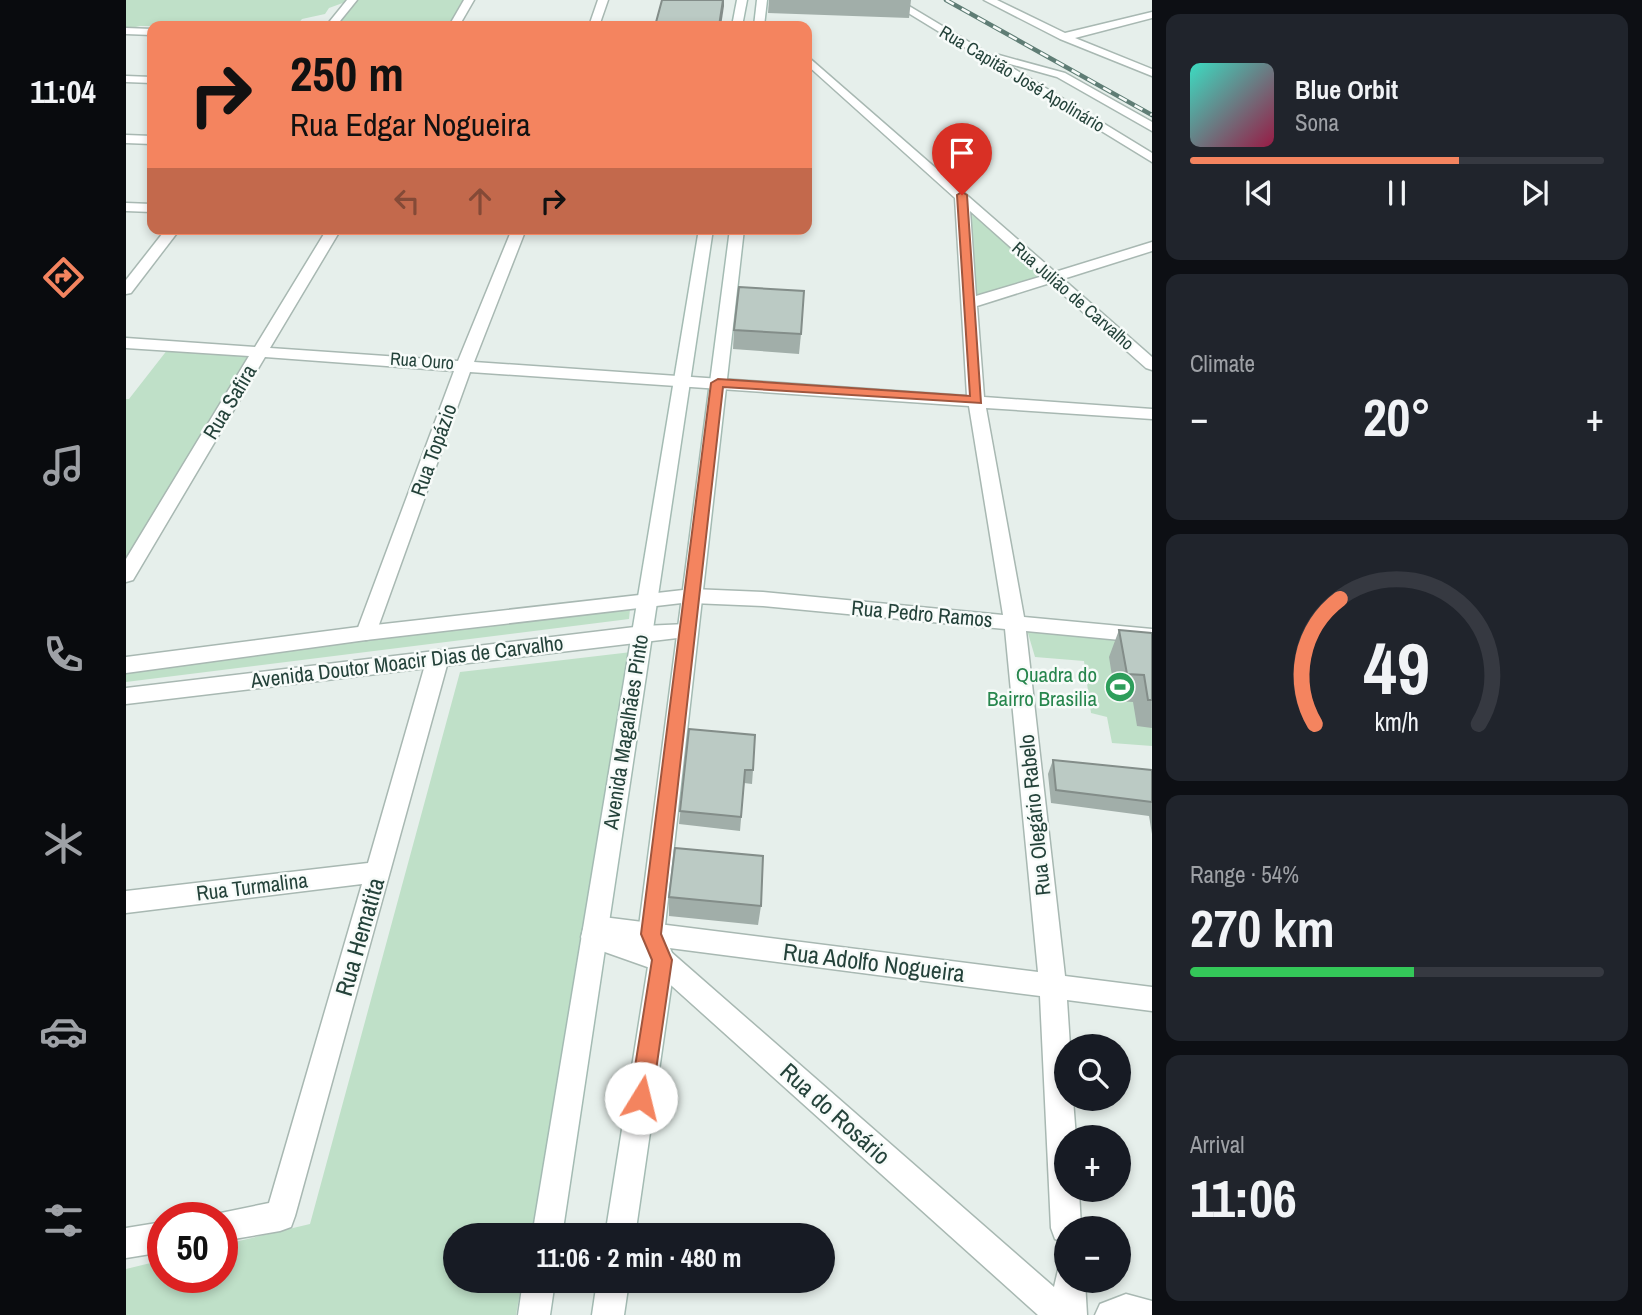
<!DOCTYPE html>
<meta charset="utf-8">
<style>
:root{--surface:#171b24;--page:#20242c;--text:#f1f3f6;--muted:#9ea1a6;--line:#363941;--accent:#f4845f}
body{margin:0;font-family:"Archivo Narrow",sans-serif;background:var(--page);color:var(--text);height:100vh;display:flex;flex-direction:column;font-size:26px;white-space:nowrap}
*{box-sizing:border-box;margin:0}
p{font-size:23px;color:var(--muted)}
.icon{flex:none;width:38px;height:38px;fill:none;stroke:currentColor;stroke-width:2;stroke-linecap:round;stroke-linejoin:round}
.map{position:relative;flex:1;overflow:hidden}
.drawer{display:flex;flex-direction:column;gap:14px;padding:14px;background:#0d0f14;width:490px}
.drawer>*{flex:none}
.top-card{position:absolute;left:21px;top:21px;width:665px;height:214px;border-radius:14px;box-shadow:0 4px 10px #0003;background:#f4845f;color:#111;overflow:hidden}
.fabs{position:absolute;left:928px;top:1034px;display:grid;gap:14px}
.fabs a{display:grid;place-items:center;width:77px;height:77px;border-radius:50%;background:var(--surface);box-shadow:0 4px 10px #0003;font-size:35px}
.speed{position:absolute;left:21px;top:1202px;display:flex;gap:14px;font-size:35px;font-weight:700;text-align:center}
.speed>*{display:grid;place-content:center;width:91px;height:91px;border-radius:50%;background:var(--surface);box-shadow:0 4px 10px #0003;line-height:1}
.speed .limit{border:10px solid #d22;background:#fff;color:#111}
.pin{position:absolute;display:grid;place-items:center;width:60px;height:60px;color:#fff;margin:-72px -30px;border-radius:50% 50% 50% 0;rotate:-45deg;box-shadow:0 0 7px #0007}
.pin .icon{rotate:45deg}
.me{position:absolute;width:77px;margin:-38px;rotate:9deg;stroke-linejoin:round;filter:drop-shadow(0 0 5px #0008)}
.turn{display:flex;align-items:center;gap:24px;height:147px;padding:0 28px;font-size:32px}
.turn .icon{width:91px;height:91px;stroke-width:2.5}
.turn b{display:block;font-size:49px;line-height:60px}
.lanes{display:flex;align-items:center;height:66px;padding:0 28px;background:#0003;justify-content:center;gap:35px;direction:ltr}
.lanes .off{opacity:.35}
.big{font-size:52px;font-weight:700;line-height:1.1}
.drawer .tile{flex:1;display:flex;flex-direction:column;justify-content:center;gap:10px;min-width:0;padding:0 24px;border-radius:14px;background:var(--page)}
.drawer .dial{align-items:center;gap:0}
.dial svg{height:182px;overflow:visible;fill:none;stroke:var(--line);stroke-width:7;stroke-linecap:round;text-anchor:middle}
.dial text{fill:var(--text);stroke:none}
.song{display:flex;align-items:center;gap:21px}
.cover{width:84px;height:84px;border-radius:10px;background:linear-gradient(135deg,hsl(170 70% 55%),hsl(340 70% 35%))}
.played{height:7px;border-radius:4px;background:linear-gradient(90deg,var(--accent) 65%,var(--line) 65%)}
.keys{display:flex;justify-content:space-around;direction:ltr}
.heat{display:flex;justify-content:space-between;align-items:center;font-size:38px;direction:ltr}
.charge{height:10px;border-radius:5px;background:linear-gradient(90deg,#34c759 54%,var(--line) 0)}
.trip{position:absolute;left:317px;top:1223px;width:392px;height:70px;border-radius:35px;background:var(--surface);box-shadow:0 4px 10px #0003;font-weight:700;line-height:70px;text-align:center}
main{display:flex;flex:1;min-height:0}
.dock{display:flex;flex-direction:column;width:126px;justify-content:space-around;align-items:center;background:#090b0e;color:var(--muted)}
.dock .icon{width:49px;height:49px}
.dock .selected{color:var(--accent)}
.dock b{font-size:32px;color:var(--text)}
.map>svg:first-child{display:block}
.green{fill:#bfe0c8}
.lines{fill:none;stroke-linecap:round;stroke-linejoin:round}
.minor-casing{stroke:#a8b8b2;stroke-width:3}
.tertiary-casing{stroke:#a8b8b2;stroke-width:3}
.secondary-casing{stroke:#a4bbb3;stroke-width:3}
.minor{fill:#fff;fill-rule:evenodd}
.tertiary{fill:#fff;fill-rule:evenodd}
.secondary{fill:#fff;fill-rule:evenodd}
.rail-casing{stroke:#5f7d75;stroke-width:4.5}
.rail{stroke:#f7fbf9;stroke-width:2.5;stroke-dasharray:9;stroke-linecap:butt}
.wall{fill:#a1aea9}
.shaded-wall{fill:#838d89}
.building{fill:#bbcac4;stroke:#838d89;stroke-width:2}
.route{fill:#f4845f;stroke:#9f563e;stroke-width:2}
.labels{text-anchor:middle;stroke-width:5;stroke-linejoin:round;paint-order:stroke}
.far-street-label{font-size:18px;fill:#24423a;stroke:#f7fbf9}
.street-label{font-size:21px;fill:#24423a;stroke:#f7fbf9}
.leisure-label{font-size:21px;fill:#27864d;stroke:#f7fbf9;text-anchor:end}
.near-street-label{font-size:24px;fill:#24423a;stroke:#f7fbf9}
</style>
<main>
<nav class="dock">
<b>11:04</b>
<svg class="icon selected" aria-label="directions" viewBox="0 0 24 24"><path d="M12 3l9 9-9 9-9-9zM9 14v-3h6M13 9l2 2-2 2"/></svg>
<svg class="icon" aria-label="music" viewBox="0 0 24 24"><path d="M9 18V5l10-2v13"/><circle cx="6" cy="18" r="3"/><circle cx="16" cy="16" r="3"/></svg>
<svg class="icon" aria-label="phone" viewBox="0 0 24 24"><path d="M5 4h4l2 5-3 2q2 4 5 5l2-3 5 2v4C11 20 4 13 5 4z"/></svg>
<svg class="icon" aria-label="climate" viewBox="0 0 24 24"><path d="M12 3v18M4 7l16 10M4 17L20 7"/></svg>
<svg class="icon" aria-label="car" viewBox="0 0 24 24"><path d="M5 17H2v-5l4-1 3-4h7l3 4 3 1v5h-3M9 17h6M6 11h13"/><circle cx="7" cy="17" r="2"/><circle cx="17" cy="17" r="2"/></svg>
<svg class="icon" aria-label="filters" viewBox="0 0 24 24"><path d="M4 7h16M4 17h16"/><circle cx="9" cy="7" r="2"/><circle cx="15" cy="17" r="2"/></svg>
</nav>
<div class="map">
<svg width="1026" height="1315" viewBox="0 0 1026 1315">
<rect width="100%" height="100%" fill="#e6efeb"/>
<g class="green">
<path d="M0,0H343L328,26H205L225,0L203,8L199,14L176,19L170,26H14L0,29Z"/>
<path d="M836,195L926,278L845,303Z"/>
<path d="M42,349L124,354L0,561V399H3Z"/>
<path d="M504,609L503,619L0,682V669Z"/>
<path d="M901,630L1026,643V746L986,743L981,717L965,713L958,661L909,657Z"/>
<path d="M514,651L405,1235L329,1236V1281H396L390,1315H0V1269L37,1260V1278H96V1245L184,1224L334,672Z"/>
</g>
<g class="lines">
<g class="minor-casing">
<g id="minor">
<path d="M221,0H231L210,26H200Z"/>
<path d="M338,0H348L333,26H323Z"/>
<path d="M472,0H482L473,26H463Z"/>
<path d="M761,0H773L868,57L873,55L939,73L1026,122V131L931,77L877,62L1026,153V162Z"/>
<path d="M858,0H871L939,33L1026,12V18L949,38L1026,69V76L934,39Z"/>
<path d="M0,28L26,29V35L0,34Z"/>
<path d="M681,56L929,272L1026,242V251L937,279L1026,357V370L1020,368L924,283L851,306L858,397L1026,409V419L860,408L898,617L1026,629V643L900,631L939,976L1026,987V1011L941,1000L944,1046H940V1099H947L950,1138H940V1190H953L955,1228H940V1243L929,1239L925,1228L914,996L528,946L545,952L928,1287L932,1270L940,1267V1281H959L961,1315H912L527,969L459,945L455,937L460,919L469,916L912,972L879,629L637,606L566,603L559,601L556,596L559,591L566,589L637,592L877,615L843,406L344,372L250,633L247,638L240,640L233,638L230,633L328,371L139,357L7,580L0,582V559L123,356L0,348V338L129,347L201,229H215L144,348L332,361L386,229H400L348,362L841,396L829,198L681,65ZM844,211L917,276L850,296Z"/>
<path d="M0,76L26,77V83L0,82Z"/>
<path d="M0,135L26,136V144L0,143Z"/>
<path d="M0,203L26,204V212L0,211Z"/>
<path d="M40,229H54L5,293L0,294V280Z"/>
<path d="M312,650L319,653L323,658L169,1216L165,1227L154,1231L96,1241V1218H84L85,1215L143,1203L236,884L0,913V891L242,863L301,658L305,653Z"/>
<path d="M37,1222V1252L0,1258V1228Z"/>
<path d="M1000,1294L1026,1301V1315H969L974,1304Z"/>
</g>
</g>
<g class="tertiary-casing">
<g id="tertiary">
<path d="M566,589L573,591L576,596L573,601L240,640L0,673V657L240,626Z"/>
<path d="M561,624L568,626L571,631L568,636L0,704V688L517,626Z"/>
</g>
</g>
<g class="secondary-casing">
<g id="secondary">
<path d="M611,0H621L616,26H606Z"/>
<path d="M631,0H641L638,26H628Z"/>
<path d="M573,229H587L436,1236H406Z"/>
<path d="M604,229H618L538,934L549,960L509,1236H479L523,960L512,934Z"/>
<path d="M397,1281H429L424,1315H392Z"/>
<path d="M471,1281H503L498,1315H466Z"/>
</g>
</g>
<use href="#minor" class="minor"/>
<use href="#tertiary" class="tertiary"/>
<use href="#secondary" class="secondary"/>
<g class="rail-casing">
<path id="rail" d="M820,0L1026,115"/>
</g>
<use href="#rail" class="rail"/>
</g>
<g class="wall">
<path d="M643,0H785L783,18L642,13Z"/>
<path d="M608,330L675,334L673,354L607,349Z"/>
<path d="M993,630L1026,633V728L1011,726L1007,702L990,701L983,657Z"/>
<path d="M563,729L627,770L626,784L618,783L614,831L553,824Z"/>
<path d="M927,760L1026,770V834L1023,816L925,803L922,774Z"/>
<path d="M543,897L635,906L632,925L543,916Z"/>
</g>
<path class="shaded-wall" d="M597,0H598V6L595,26H593Z"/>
<g class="building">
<path d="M536,0H597L593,26H529Z"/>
<path d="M613,287L678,291L675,334L608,330Z"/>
<path d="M993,630L1026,633V700H1022L1018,675L1001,674Z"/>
<path d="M563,729L629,735L627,770H619L615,817L554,811Z"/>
<path d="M927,760L1026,770V802L930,790Z"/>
<path d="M549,848L637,856L635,906L543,897Z"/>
</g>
<path class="route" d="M836,192L841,195L855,403L597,387L535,934L546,960L526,1098L522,1105L515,1108L507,1105L504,1098L526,960L515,934L585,383L592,379L844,396L831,195Z"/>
<defs>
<g id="stadium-disc" transform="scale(1.575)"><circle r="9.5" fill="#2e9e5b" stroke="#f7fbf9"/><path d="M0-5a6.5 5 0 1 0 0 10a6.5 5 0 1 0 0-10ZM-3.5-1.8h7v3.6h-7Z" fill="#fff"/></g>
</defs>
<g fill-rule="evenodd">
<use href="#stadium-disc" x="994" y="687"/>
</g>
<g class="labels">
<g class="far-street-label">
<text transform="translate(896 79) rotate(31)" y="6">Rua Capitão José Apolinário</text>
<text transform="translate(947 296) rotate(41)" y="6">Rua Julião de Carvalho</text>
<text transform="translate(296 361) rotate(4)" y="6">Rua Ouro</text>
</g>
<g class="street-label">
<text transform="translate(104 402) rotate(-59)" y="7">Rua Safira</text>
<text transform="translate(308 450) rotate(-70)" y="7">Rua Topázio</text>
<text transform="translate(796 614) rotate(5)" y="7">Rua Pedro Ramos</text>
<text transform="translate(281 662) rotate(-7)" y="7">Avenida Doutor Moacir Dias de Carvalho</text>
<text transform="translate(500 732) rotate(-81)" y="7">Avenida Magalhães Pinto</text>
<text transform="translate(909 815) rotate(-96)" y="7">Rua Olegário Rabelo</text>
<text transform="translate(126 887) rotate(-7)" y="7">Rua Turmalina</text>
</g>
<g class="leisure-label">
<text x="971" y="682">Quadra do<tspan x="971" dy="24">Bairro Brasilia</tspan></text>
</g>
<g class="near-street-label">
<text transform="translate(234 937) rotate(-74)" y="8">Rua Hematita</text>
<text transform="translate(748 963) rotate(7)" y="8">Rua Adolfo Nogueira</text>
<text transform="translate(709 1114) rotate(42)" y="8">Rua do Rosário</text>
</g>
</g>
</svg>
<div class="fabs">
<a><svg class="icon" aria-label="search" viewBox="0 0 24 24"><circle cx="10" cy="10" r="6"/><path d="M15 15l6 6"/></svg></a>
<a>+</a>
<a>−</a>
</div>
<div class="speed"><div class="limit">50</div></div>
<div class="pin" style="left:836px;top:195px;background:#d93025"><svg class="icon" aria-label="arrive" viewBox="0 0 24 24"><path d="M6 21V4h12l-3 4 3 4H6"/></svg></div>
<svg class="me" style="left:515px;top:1098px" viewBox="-20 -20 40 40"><circle r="19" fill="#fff"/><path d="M0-13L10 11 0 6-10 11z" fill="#f4845f"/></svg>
<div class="trip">11:06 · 2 min · 480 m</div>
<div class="top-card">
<div class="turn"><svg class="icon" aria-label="right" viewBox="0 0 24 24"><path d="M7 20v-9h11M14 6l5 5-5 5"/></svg><div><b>250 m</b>Rua Edgar Nogueira</div></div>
<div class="lanes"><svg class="icon off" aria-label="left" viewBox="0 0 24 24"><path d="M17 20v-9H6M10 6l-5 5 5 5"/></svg><svg class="icon off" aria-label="ahead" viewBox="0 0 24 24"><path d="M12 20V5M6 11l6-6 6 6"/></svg><svg class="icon" aria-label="right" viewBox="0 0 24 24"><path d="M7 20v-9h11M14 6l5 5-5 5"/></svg></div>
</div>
</div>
<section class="drawer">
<div class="tile">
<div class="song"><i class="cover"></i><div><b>Blue Orbit</b><p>Sona</p></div></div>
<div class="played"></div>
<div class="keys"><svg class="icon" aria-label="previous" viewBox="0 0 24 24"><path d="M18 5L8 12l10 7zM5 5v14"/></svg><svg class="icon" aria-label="pause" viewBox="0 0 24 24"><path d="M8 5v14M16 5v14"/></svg><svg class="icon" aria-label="next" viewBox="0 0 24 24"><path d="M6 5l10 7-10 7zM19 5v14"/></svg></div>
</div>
<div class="tile"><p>Climate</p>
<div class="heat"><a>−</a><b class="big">20°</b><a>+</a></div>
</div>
<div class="tile dial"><svg viewBox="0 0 100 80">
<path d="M14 69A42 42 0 1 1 86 69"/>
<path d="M14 69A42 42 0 0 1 25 14" stroke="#f4845f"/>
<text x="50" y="56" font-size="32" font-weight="700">49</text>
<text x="50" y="72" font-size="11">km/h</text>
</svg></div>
<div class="tile"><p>Range · 54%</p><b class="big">270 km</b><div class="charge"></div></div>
<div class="tile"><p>Arrival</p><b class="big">11:06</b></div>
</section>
</main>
